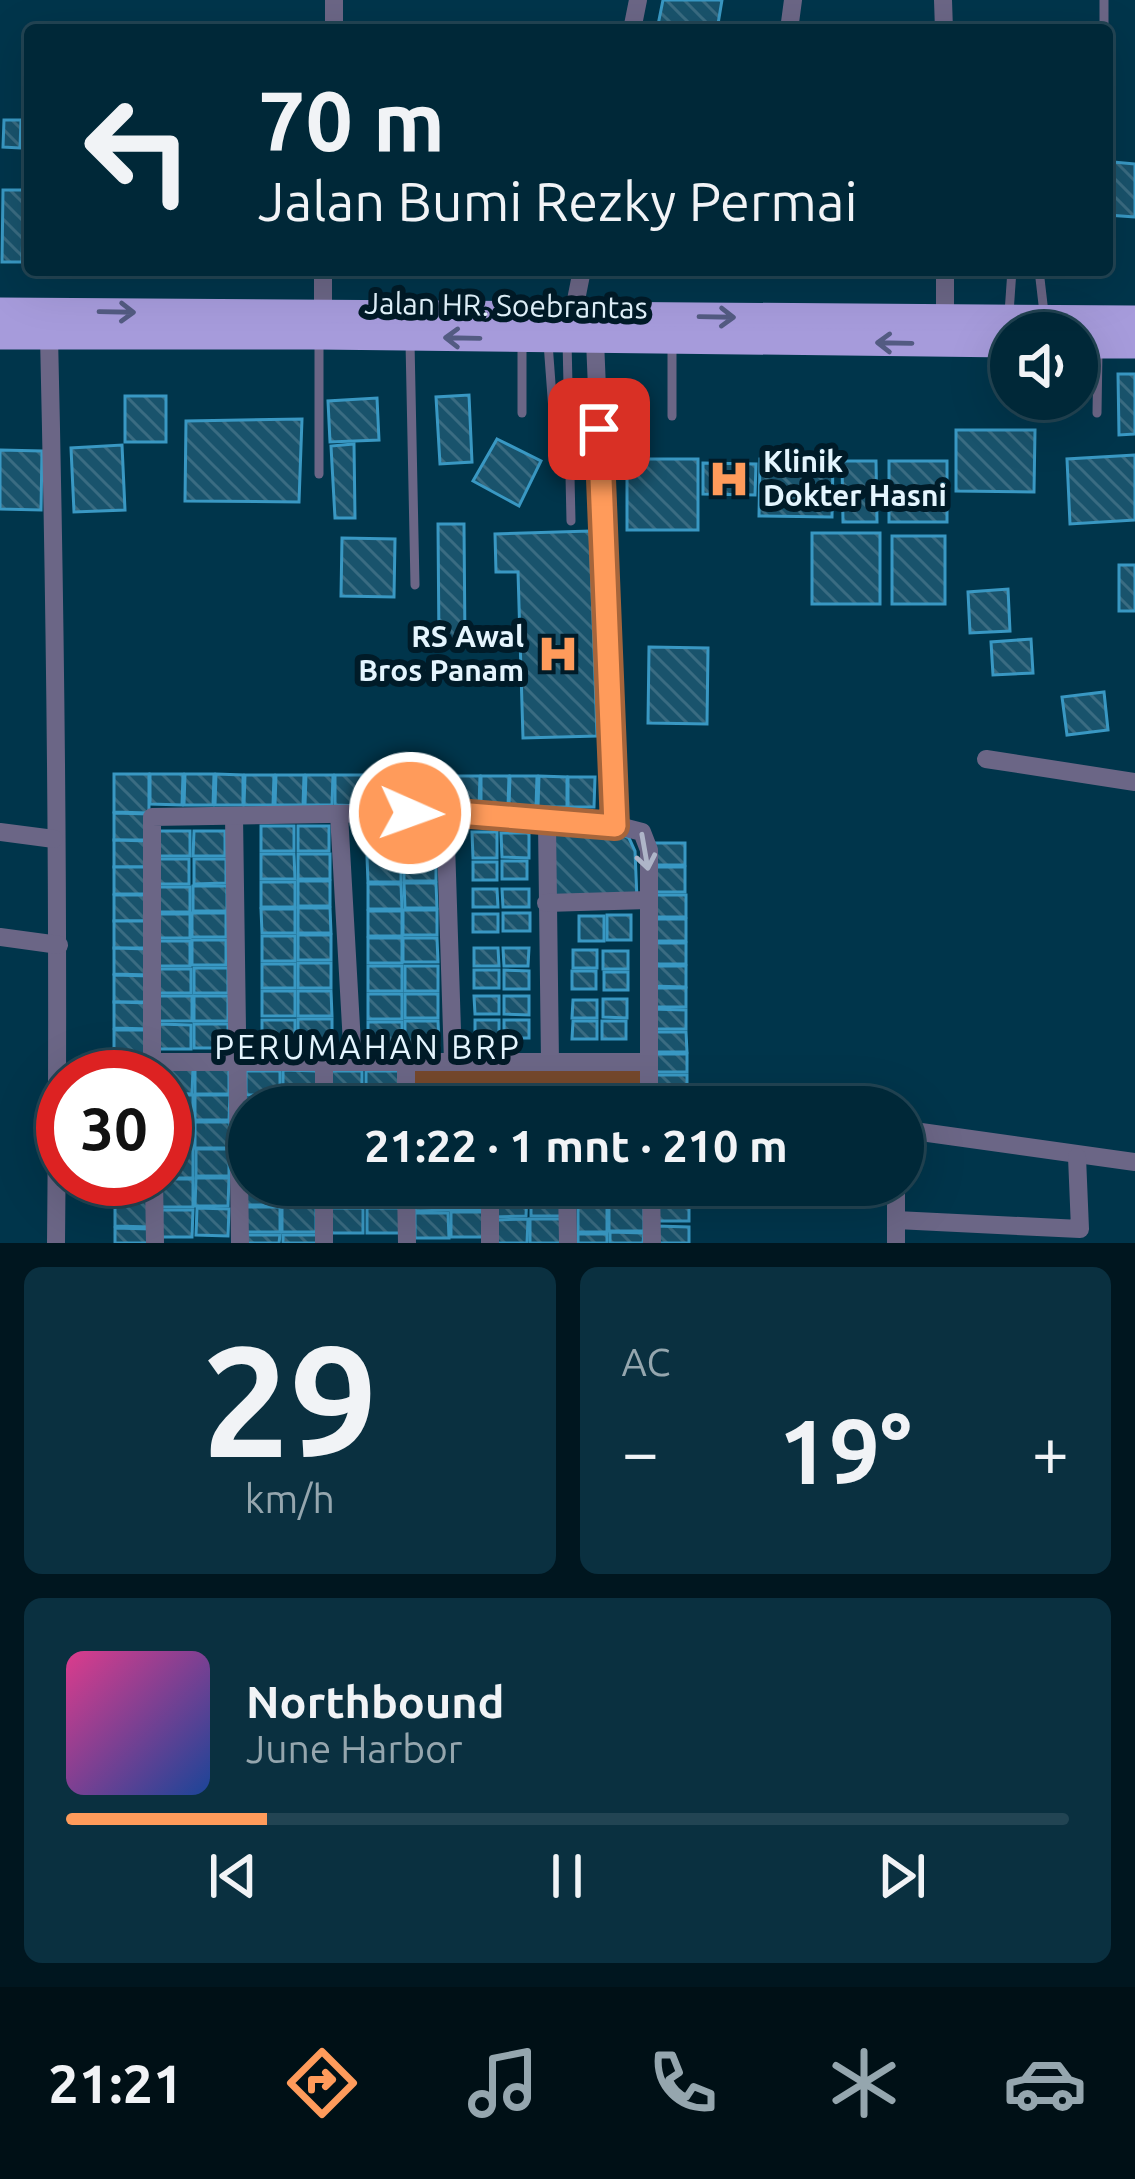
<!DOCTYPE html>
<html lang="id">
<meta charset="utf-8">
<style>
:root{--surface:#002838;--page:#0a3040;--text:#f1f3f6;--muted:#95a6ae;--line:#224453;--accent:#ff9b5b}
body{margin:0;font-family:Ubuntu,sans-serif;background:var(--page);color:var(--text);height:100vh;display:flex;flex-direction:column;font-size:45px;white-space:nowrap}
*{box-sizing:border-box;margin:0}
p{font-size:39px;color:var(--muted)}
.icon{flex:none;width:66px;height:66px;fill:none;stroke:currentColor;stroke-width:2;stroke-linecap:round;stroke-linejoin:round}
.map{position:relative;height:1243px;overflow:hidden}
.side{display:flex;flex-direction:column;gap:24px;padding:24px;background:#00161f;flex:1}
.side>*{flex:none}
.top-card{position:absolute;left:24px;top:24px;width:1089px;height:252px;border-radius:12px;box-shadow:0 12px 48px #0002,0 0 0 3px var(--line);background:#002838;color:var(--text);overflow:hidden}
.fabs{position:absolute;left:990px;top:312px;display:grid;gap:24px}
.fabs a{display:grid;place-items:center;width:108px;height:108px;border-radius:50%;background:var(--surface);box-shadow:0 12px 48px #0002,0 0 0 3px var(--line);font-size:60px}
.speed{position:absolute;left:36px;top:1050px;display:flex;gap:24px;font-size:60px;font-weight:700;text-align:center}
.speed>*{display:grid;place-content:center;width:156px;height:156px;border-radius:50%;background:var(--surface);box-shadow:0 12px 48px #0002,0 0 0 3px var(--line);line-height:1}
.speed .limit{border:18px solid #d22;background:#fff;color:#111}
.pin{position:absolute;display:grid;place-items:center;width:102px;height:102px;color:#fff;margin:-51px;border-radius:24px;box-shadow:0 6px 18px #0006}
.me{position:absolute;width:132px;margin:-66px;rotate:92deg;stroke-linejoin:round;filter:drop-shadow(0 0 9px #0008)}
.turn{display:flex;align-items:center;gap:42px;height:252px;padding:0 36px;font-size:54px}
.turn .icon{width:156px;height:156px;stroke-width:2.5}
.turn b{display:block;font-size:84px;line-height:102px}
.big{font-size:90px;font-weight:700;line-height:1.1}
.side .card{flex:1;display:flex;flex-direction:column;justify-content:center;gap:18px;min-width:0;padding:0 42px;border-radius:18px;background:var(--page)}
.side .dial{align-items:center;gap:0}
.dial b{font-size:156px;line-height:1}
.song{display:flex;align-items:center;gap:36px}
.cover{width:144px;height:144px;border-radius:18px;background:linear-gradient(135deg,hsl(330 70% 55%),hsl(220 70% 35%))}
.played{height:12px;border-radius:6px;background:linear-gradient(90deg,var(--accent) 20%,var(--line) 20%)}
.keys{display:flex;justify-content:space-around;direction:ltr}
.heat{display:flex;justify-content:space-between;align-items:center;font-size:66px;direction:ltr}
.side .tiles{flex:1;display:grid;gap:24px;grid-template-columns:1fr 1fr}
.card:last-child{grid-column:span 2}
.trip{position:absolute;left:228px;top:1086px;width:696px;height:120px;border-radius:60px;background:var(--surface);box-shadow:0 12px 48px #0002,0 0 0 3px var(--line);font-weight:700;line-height:120px;text-align:center}
.tabs{display:flex;height:192px;justify-content:space-around;align-items:center;background:#001016;color:var(--muted)}
.tabs .icon{width:84px;height:84px}
.tabs .on{color:var(--accent)}
.tabs b{font-size:54px;color:var(--text)}
.map>svg:first-child{display:block}
.pitch{fill:#75482c}
.building{fill:url(#building-back-hatch);stroke:#3998c3;stroke-width:3}
.lines{fill:none;stroke-linecap:round;stroke-linejoin:round}
.lane{stroke:#6b6686;stroke-width:9}
.street{stroke:#6b6686;stroke-width:18}
.primary{stroke:#a69bdb;stroke-width:27}
.oneway{stroke:#535b82}
.oneway2{stroke:#aeb5c8}
.route-casing{stroke:#a6653b;stroke-width:30}
.route{stroke:#ff9b5b;stroke-width:21}
.labels{text-anchor:middle;stroke-width:12;stroke-linejoin:round;paint-order:stroke}
.street-label{font-size:30px;fill:#e4f5fe;stroke:#001b28}
.poi-label{font-size:30px;font-weight:bold;fill:#e4f5fe;stroke:#001b28;text-anchor:start}
.neighbourhood-label{font-size:33px;letter-spacing:3px;fill:#e4f5fe;stroke:#001b28}
</style>
<div class="map">
<svg width="1135" height="1243" viewBox="0 0 1135 1243">
<defs>
<pattern id="building-back-hatch" width="6" height="6" patternUnits="userSpaceOnUse" patternTransform="scale(3)"><rect width="6" height="6" fill="#19536c"/><path d="M-1 5l2 2M0 0l6 6M5-1l2 2" fill="none" stroke="#3a6c82"/></pattern>
</defs>
<rect width="100%" height="100%" fill="#00354b"/>
<path class="pitch" d="M406,1062H647L649,1107H406Z"/>
<g class="building">
<path d="M663,0H722L717,30H657Z"/>
<path d="M4,120H21L20,148L3,147Z"/>
<path d="M1113,162L1135,164V217L1108,215Z"/>
<path d="M3,190H24L22,262H2Z"/>
<path d="M1118,374H1135V434L1119,435Z"/>
<path d="M469,395L472,462L440,464L436,397Z"/>
<rect x="125" y="396" width="41" height="46"/>
<path d="M377,398L379,440L330,442L328,401Z"/>
<path d="M302,419L299,502L185,501L186,421Z"/>
<path d="M956,430H1035L1034,492L956,491Z"/>
<path d="M497,439L541,461L519,506L473,481Z"/>
<path d="M354,444L355,518H335L331,446Z"/>
<path d="M122,445L125,510L74,512L71,448Z"/>
<path d="M0,450L42,451L41,510L0,509Z"/>
<path d="M1135,455V520L1070,524L1067,459Z"/>
<rect x="627" y="459" width="71" height="71"/>
<path d="M760,459L833,460L832,517L759,516Z"/>
<path d="M842,461H876L877,522H843Z"/>
<rect x="889" y="461" width="58" height="61"/>
<path d="M703,463L756,464L755,495L703,494Z"/>
<path d="M438,524H464L465,645H439Z"/>
<path d="M590,531L597,736L523,738L518,572H496L495,534Z"/>
<rect x="812" y="533" width="68" height="71"/>
<rect x="892" y="536" width="53" height="68"/>
<path d="M342,538L395,539L394,597L341,596Z"/>
<rect x="1119" y="565" width="16" height="46"/>
<path d="M1008,589L1010,631L970,633L968,592Z"/>
<path d="M1031,639L1033,673L993,675L991,642Z"/>
<path d="M649,647L708,648L707,724L648,723Z"/>
<path d="M1104,692L1108,730L1067,735L1062,697Z"/>
<path d="M114,774H149V813L114,812Z"/>
<path d="M150,774H183L182,805L150,804Z"/>
<path d="M185,774H214L213,805H184Z"/>
<path d="M216,774L243,775V805H215Z"/>
<path d="M245,775H274L273,805H244Z"/>
<path d="M276,775H304L303,805H275Z"/>
<path d="M306,775H333L332,805H305Z"/>
<path d="M335,775H362V806L335,805Z"/>
<path d="M365,775L392,776L391,806H364Z"/>
<path d="M394,776H421V806H393Z"/>
<path d="M423,776H451L450,806H422Z"/>
<path d="M453,776H480L479,806H452Z"/>
<path d="M481,776H509L508,807L481,806Z"/>
<path d="M510,776H537L536,807H509Z"/>
<path d="M539,776L567,777V807H538Z"/>
<path d="M568,777H595L594,807H568Z"/>
<path d="M114,813L149,814V840H114Z"/>
<rect x="261" y="826" width="33" height="25"/>
<rect x="298" y="826" width="31" height="25"/>
<rect x="367" y="829" width="34" height="24"/>
<path d="M404,829H436V854L404,853Z"/>
<path d="M553,830L614,831L629,838L635,851L637,900H554Z"/>
<rect x="156" y="831" width="34" height="25"/>
<path d="M194,831H225V856H193Z"/>
<path d="M472,832H497V858H473Z"/>
<path d="M501,833H529V858L502,857Z"/>
<path d="M114,840L149,841V867H114Z"/>
<rect x="651" y="843" width="34" height="22"/>
<path d="M261,854H294L295,879H261Z"/>
<rect x="298" y="854" width="32" height="25"/>
<rect x="404" y="856" width="32" height="25"/>
<path d="M367,857H401V882H368Z"/>
<rect x="156" y="859" width="33" height="25"/>
<path d="M194,859H226V883L194,884Z"/>
<rect x="502" y="861" width="25" height="18"/>
<rect x="473" y="862" width="24" height="18"/>
<rect x="114" y="867" width="35" height="27"/>
<rect x="650" y="867" width="35" height="25"/>
<rect x="298" y="881" width="32" height="25"/>
<rect x="261" y="882" width="34" height="25"/>
<path d="M404,883H436L437,908H405Z"/>
<path d="M368,884H401L402,909H368Z"/>
<rect x="193" y="886" width="34" height="25"/>
<rect x="156" y="887" width="34" height="25"/>
<path d="M473,889H497L498,907H473Z"/>
<path d="M502,889H529V907H503Z"/>
<rect x="114" y="895" width="35" height="26"/>
<rect x="651" y="895" width="35" height="22"/>
<path d="M298,908H330L331,933H298Z"/>
<path d="M261,909H295V933H262Z"/>
<rect x="403" y="910" width="34" height="25"/>
<rect x="368" y="911" width="34" height="25"/>
<rect x="192" y="913" width="34" height="24"/>
<rect x="503" y="913" width="27" height="18"/>
<rect x="158" y="914" width="32" height="24"/>
<rect x="473" y="914" width="25" height="18"/>
<rect x="607" y="915" width="24" height="25"/>
<rect x="579" y="916" width="25" height="25"/>
<rect x="652" y="919" width="34" height="22"/>
<rect x="114" y="921" width="35" height="27"/>
<rect x="298" y="935" width="33" height="25"/>
<rect x="262" y="936" width="33" height="25"/>
<rect x="368" y="938" width="34" height="25"/>
<path d="M403,938H437L438,962H403Z"/>
<rect x="192" y="940" width="34" height="25"/>
<path d="M158,941H190V966H159Z"/>
<rect x="650" y="943" width="36" height="21"/>
<path d="M114,948L149,949L150,975L114,974Z"/>
<path d="M474,948H498L499,966H474Z"/>
<path d="M503,948H529L528,966H504Z"/>
<rect x="573" y="950" width="24" height="18"/>
<rect x="603" y="951" width="25" height="18"/>
<rect x="298" y="963" width="33" height="25"/>
<rect x="262" y="964" width="33" height="24"/>
<rect x="368" y="966" width="34" height="25"/>
<rect x="405" y="966" width="33" height="25"/>
<path d="M650,966H686V987L651,986Z"/>
<rect x="194" y="968" width="34" height="25"/>
<rect x="158" y="969" width="33" height="24"/>
<rect x="474" y="970" width="25" height="18"/>
<path d="M504,970L529,971V989H504Z"/>
<rect x="572" y="971" width="24" height="18"/>
<rect x="604" y="972" width="24" height="18"/>
<path d="M114,975L150,976V1002H114Z"/>
<rect x="651" y="988" width="35" height="19"/>
<rect x="262" y="991" width="33" height="25"/>
<path d="M298,991H331L332,1016H298Z"/>
<rect x="368" y="994" width="34" height="25"/>
<rect x="405" y="994" width="33" height="24"/>
<rect x="158" y="996" width="34" height="25"/>
<rect x="194" y="996" width="34" height="25"/>
<path d="M474,996H499V1014H475Z"/>
<path d="M504,996H529V1015L504,1014Z"/>
<path d="M603,999H627V1018L603,1017Z"/>
<path d="M573,1000H597V1018H572Z"/>
<path d="M114,1002L150,1003V1029L114,1028Z"/>
<path d="M651,1009L686,1010V1029H652Z"/>
<rect x="298" y="1019" width="34" height="24"/>
<rect x="262" y="1020" width="33" height="24"/>
<rect x="475" y="1020" width="24" height="18"/>
<rect x="504" y="1020" width="25" height="18"/>
<path d="M405,1021H438L439,1045H405Z"/>
<path d="M573,1021H597V1039H572Z"/>
<rect x="602" y="1021" width="24" height="18"/>
<path d="M368,1022H402V1047L368,1046Z"/>
<path d="M158,1024L191,1025V1049H158Z"/>
<rect x="194" y="1024" width="34" height="24"/>
<rect x="114" y="1030" width="36" height="26"/>
<path d="M652,1032H686L687,1052H652Z"/>
<path d="M652,1054H687V1072H653Z"/>
<path d="M114,1057L150,1058V1077H114Z"/>
<path d="M162,1069H193L192,1094L165,1093Z"/>
<rect x="195" y="1069" width="34" height="25"/>
<path d="M283,1070L317,1071V1095H283Z"/>
<rect x="246" y="1071" width="34" height="24"/>
<rect x="329" y="1071" width="33" height="24"/>
<path d="M366,1071H400L399,1095H366Z"/>
<rect x="653" y="1075" width="34" height="19"/>
<rect x="165" y="1095" width="28" height="25"/>
<path d="M195,1095H230L229,1120H195Z"/>
<path d="M653,1096H687V1107H654Z"/>
<path d="M245,1099H279V1107H249V1124H245Z"/>
<rect x="283" y="1099" width="34" height="8"/>
<rect x="328" y="1099" width="34" height="8"/>
<rect x="366" y="1099" width="34" height="8"/>
<rect x="165" y="1122" width="28" height="27"/>
<path d="M195,1122H230L229,1148H195Z"/>
<rect x="196" y="1149" width="33" height="27"/>
<rect x="165" y="1150" width="28" height="28"/>
<path d="M196,1178H229L228,1206H195Z"/>
<path d="M114,1179H151V1198L115,1197Z"/>
<rect x="160" y="1179" width="33" height="28"/>
<path d="M246,1180L249,1185H280V1205H246Z"/>
<rect x="282" y="1185" width="34" height="20"/>
<rect x="329" y="1185" width="33" height="20"/>
<rect x="365" y="1185" width="34" height="20"/>
<rect x="451" y="1185" width="32" height="25"/>
<rect x="577" y="1185" width="30" height="19"/>
<rect x="609" y="1185" width="34" height="19"/>
<path d="M655,1185H689V1194H656Z"/>
<path d="M415,1186H448L449,1210L415,1211Z"/>
<rect x="531" y="1191" width="32" height="25"/>
<path d="M493,1192H527L526,1216L493,1217Z"/>
<path d="M115,1200L151,1201V1227L115,1226Z"/>
<path d="M656,1200L689,1201V1221H656Z"/>
<rect x="578" y="1206" width="29" height="26"/>
<rect x="609" y="1206" width="35" height="25"/>
<rect x="246" y="1207" width="34" height="25"/>
<rect x="282" y="1207" width="34" height="25"/>
<path d="M197,1208L229,1209L228,1236L196,1235Z"/>
<rect x="330" y="1208" width="33" height="25"/>
<rect x="367" y="1208" width="33" height="25"/>
<path d="M162,1210H193L192,1237H161Z"/>
<rect x="451" y="1212" width="32" height="25"/>
<path d="M415,1213H448L449,1238H415Z"/>
<path d="M528,1219L527,1243H494V1220Z"/>
<rect x="530" y="1219" width="34" height="24"/>
<path d="M656,1226L689,1227V1243H657Z"/>
<path d="M115,1228L151,1229V1243H115Z"/>
<path d="M610,1232L644,1233L643,1243H610Z"/>
<rect x="578" y="1234" width="29" height="9"/>
<path d="M245,1235H280L279,1243H245Z"/>
<rect x="283" y="1235" width="34" height="8"/>
</g>
<g class="lines">
<g class="lane">
<path d="M1104,30V0"/>
<path d="M1039,270L1044,313"/>
<path d="M1009,313L1012,270"/>
<path d="M567,340L571,521"/>
<path d="M319,341V474"/>
<path d="M410,342L415,585"/>
<path d="M548,343L554,424L570,446"/>
<path d="M522,344V413"/>
<path d="M672,347V416"/>
<path d="M1097,413L1098,351"/>
</g>
<g class="street">
<path d="M334,0V30"/>
<path d="M943,0L944,30"/>
<path d="M632,30L638,0"/>
<path d="M789,30L793,0"/>
<path d="M323,314V270"/>
<path d="M573,315L582,270"/>
<path d="M945,319V270"/>
<path d="M49,336C56,639 59,941 56,1243"/>
<path d="M595,340L615,825"/>
<path d="M986,759L1135,782"/>
<path d="M445,812L453,1062"/>
<path d="M339,814L353,1062"/>
<path d="M234,816L240,1243"/>
<path d="M547,823L550,1062"/>
<path d="M0,832L54,839"/>
<path d="M546,903L648,900"/>
<path d="M0,937L59,945"/>
<path d="M324,1061V1107"/>
<path d="M152,1062H647"/>
<path d="M152,1077V817L445,812L615,825L642,832L649,850V1107"/>
<path d="M406,1107V1062"/>
<path d="M903,1137L921,1132L1135,1162"/>
<path d="M154,1179L155,1243"/>
<path d="M324,1185V1243"/>
<path d="M406,1185L407,1243"/>
<path d="M490,1185V1243"/>
<path d="M567,1185L568,1243"/>
<path d="M651,1185L652,1243"/>
<path d="M896,1220L1080,1229L1077,1157"/>
<path d="M896,1243V1185"/>
</g>
<g class="primary">
<path d="M0,311L1135,319"/>
<path d="M0,336H319L1011,344"/>
<path d="M1077,345H1135"/>
</g>
</g>
<defs><path id="oneway-shaft" d="M-6 0H5M1.5-3L5.5 0L1.5 3" fill="none" stroke-width="1.6" stroke-linecap="round" stroke-linejoin="round" transform="scale(3)"/></defs>
<g class="oneway">
<use href="#oneway-shaft" transform="translate(117 312) rotate(1)"/>
<use href="#oneway-shaft" transform="translate(717 317) rotate(1)"/>
<use href="#oneway-shaft" transform="translate(462 338) rotate(-179)"/>
<use href="#oneway-shaft" transform="translate(894 343) rotate(-179)"/>
</g>
<use class="oneway2" href="#oneway-shaft" transform="translate(645 852) rotate(80)"/>
<g class="lines">
<g class="route-casing">
<path id="route" d="M410,813L446,812L615,826L599,429"/>
</g>
<use href="#route" class="route"/>
</g>
<defs>
<g id="hospital-bare" transform="scale(3.24)"><path d="M-5-5h3v3.5h4V-5h3V5h-3V1.5h-4V5h-3Z" fill="#ff9b5b" stroke="#001b28" stroke-width="2.5" paint-order="stroke"/></g>
</defs>
<g fill-rule="evenodd">
<use href="#hospital-bare" x="729" y="479"/>
<use href="#hospital-bare" x="558" y="654"/>
</g>
<g class="labels">
<g class="street-label">
<text transform="translate(506 306) rotate(1)" y="10">Jalan HR. Soebrantas</text>
</g>
<g class="poi-label">
<text x="763" y="472">Klinik<tspan x="763" dy="34">Dokter Hasni</tspan></text>
<text x="524" y="647" text-anchor="end">RS Awal<tspan x="524" dy="34">Bros Panam</tspan></text>
</g>
<g class="neighbourhood-label">
<text x="368" y="1059">PERUMAHAN BRP</text>
</g>
</g>
</svg>
<div class="fabs">
<a><svg class="icon" aria-label="sound" viewBox="0 0 24 24"><path d="M4 9h4l5-4v14l-5-4H4zM17 9q2 3 0 6"/></svg></a>
</div>
<div class="speed"><div class="limit">30</div></div>
<div class="pin" style="left:599px;top:429px;background:#d93025"><svg class="icon" aria-label="arrive" viewBox="0 0 24 24"><path d="M6 21V4h12l-3 4 3 4H6"/></svg></div>
<svg class="me" style="left:410px;top:813px" viewBox="-20 -20 40 40"><circle r="17" fill="#ff9b5b" stroke="#fff" stroke-width="3"/><path d="M0-11L8 9 0 5-8 9z" fill="#fff"/></svg>
<div class="trip">21:22 · 1 mnt · 210 m</div>
<div class="top-card">
<div class="turn"><svg class="icon" aria-label="left" viewBox="0 0 24 24"><path d="M17 20v-9H6M10 6l-5 5 5 5"/></svg><div><b>70 m</b>Jalan Bumi Rezky Permai</div></div>
</div>
</div>
<section class="side">
<div class="tiles">
<div class="card dial"><b>29</b><p>km/h</p></div>
<div class="card"><p>AC</p>
<div class="heat"><a>−</a><b class="big">19°</b><a>+</a></div>
</div>
<div class="card">
<div class="song"><i class="cover"></i><div><b>Northbound</b><p>June Harbor</p></div></div>
<div class="played"></div>
<div class="keys"><svg class="icon" aria-label="previous" viewBox="0 0 24 24"><path d="M18 5L8 12l10 7zM5 5v14"/></svg><svg class="icon" aria-label="pause" viewBox="0 0 24 24"><path d="M8 5v14M16 5v14"/></svg><svg class="icon" aria-label="next" viewBox="0 0 24 24"><path d="M6 5l10 7-10 7zM19 5v14"/></svg></div>
</div>
</div>
</section>
<nav class="tabs">
<b>21:21</b>
<svg class="icon on" aria-label="directions" viewBox="0 0 24 24"><path d="M12 3l9 9-9 9-9-9zM9 14v-3h6M13 9l2 2-2 2"/></svg>
<svg class="icon" aria-label="music" viewBox="0 0 24 24"><path d="M9 18V5l10-2v13"/><circle cx="6" cy="18" r="3"/><circle cx="16" cy="16" r="3"/></svg>
<svg class="icon" aria-label="phone" viewBox="0 0 24 24"><path d="M5 4h4l2 5-3 2q2 4 5 5l2-3 5 2v4C11 20 4 13 5 4z"/></svg>
<svg class="icon" aria-label="climate" viewBox="0 0 24 24"><path d="M12 3v18M4 7l16 10M4 17L20 7"/></svg>
<svg class="icon" aria-label="car" viewBox="0 0 24 24"><path d="M5 17H2v-5l4-1 3-4h7l3 4 3 1v5h-3M9 17h6M6 11h13"/><circle cx="7" cy="17" r="2"/><circle cx="17" cy="17" r="2"/></svg>
</nav>
